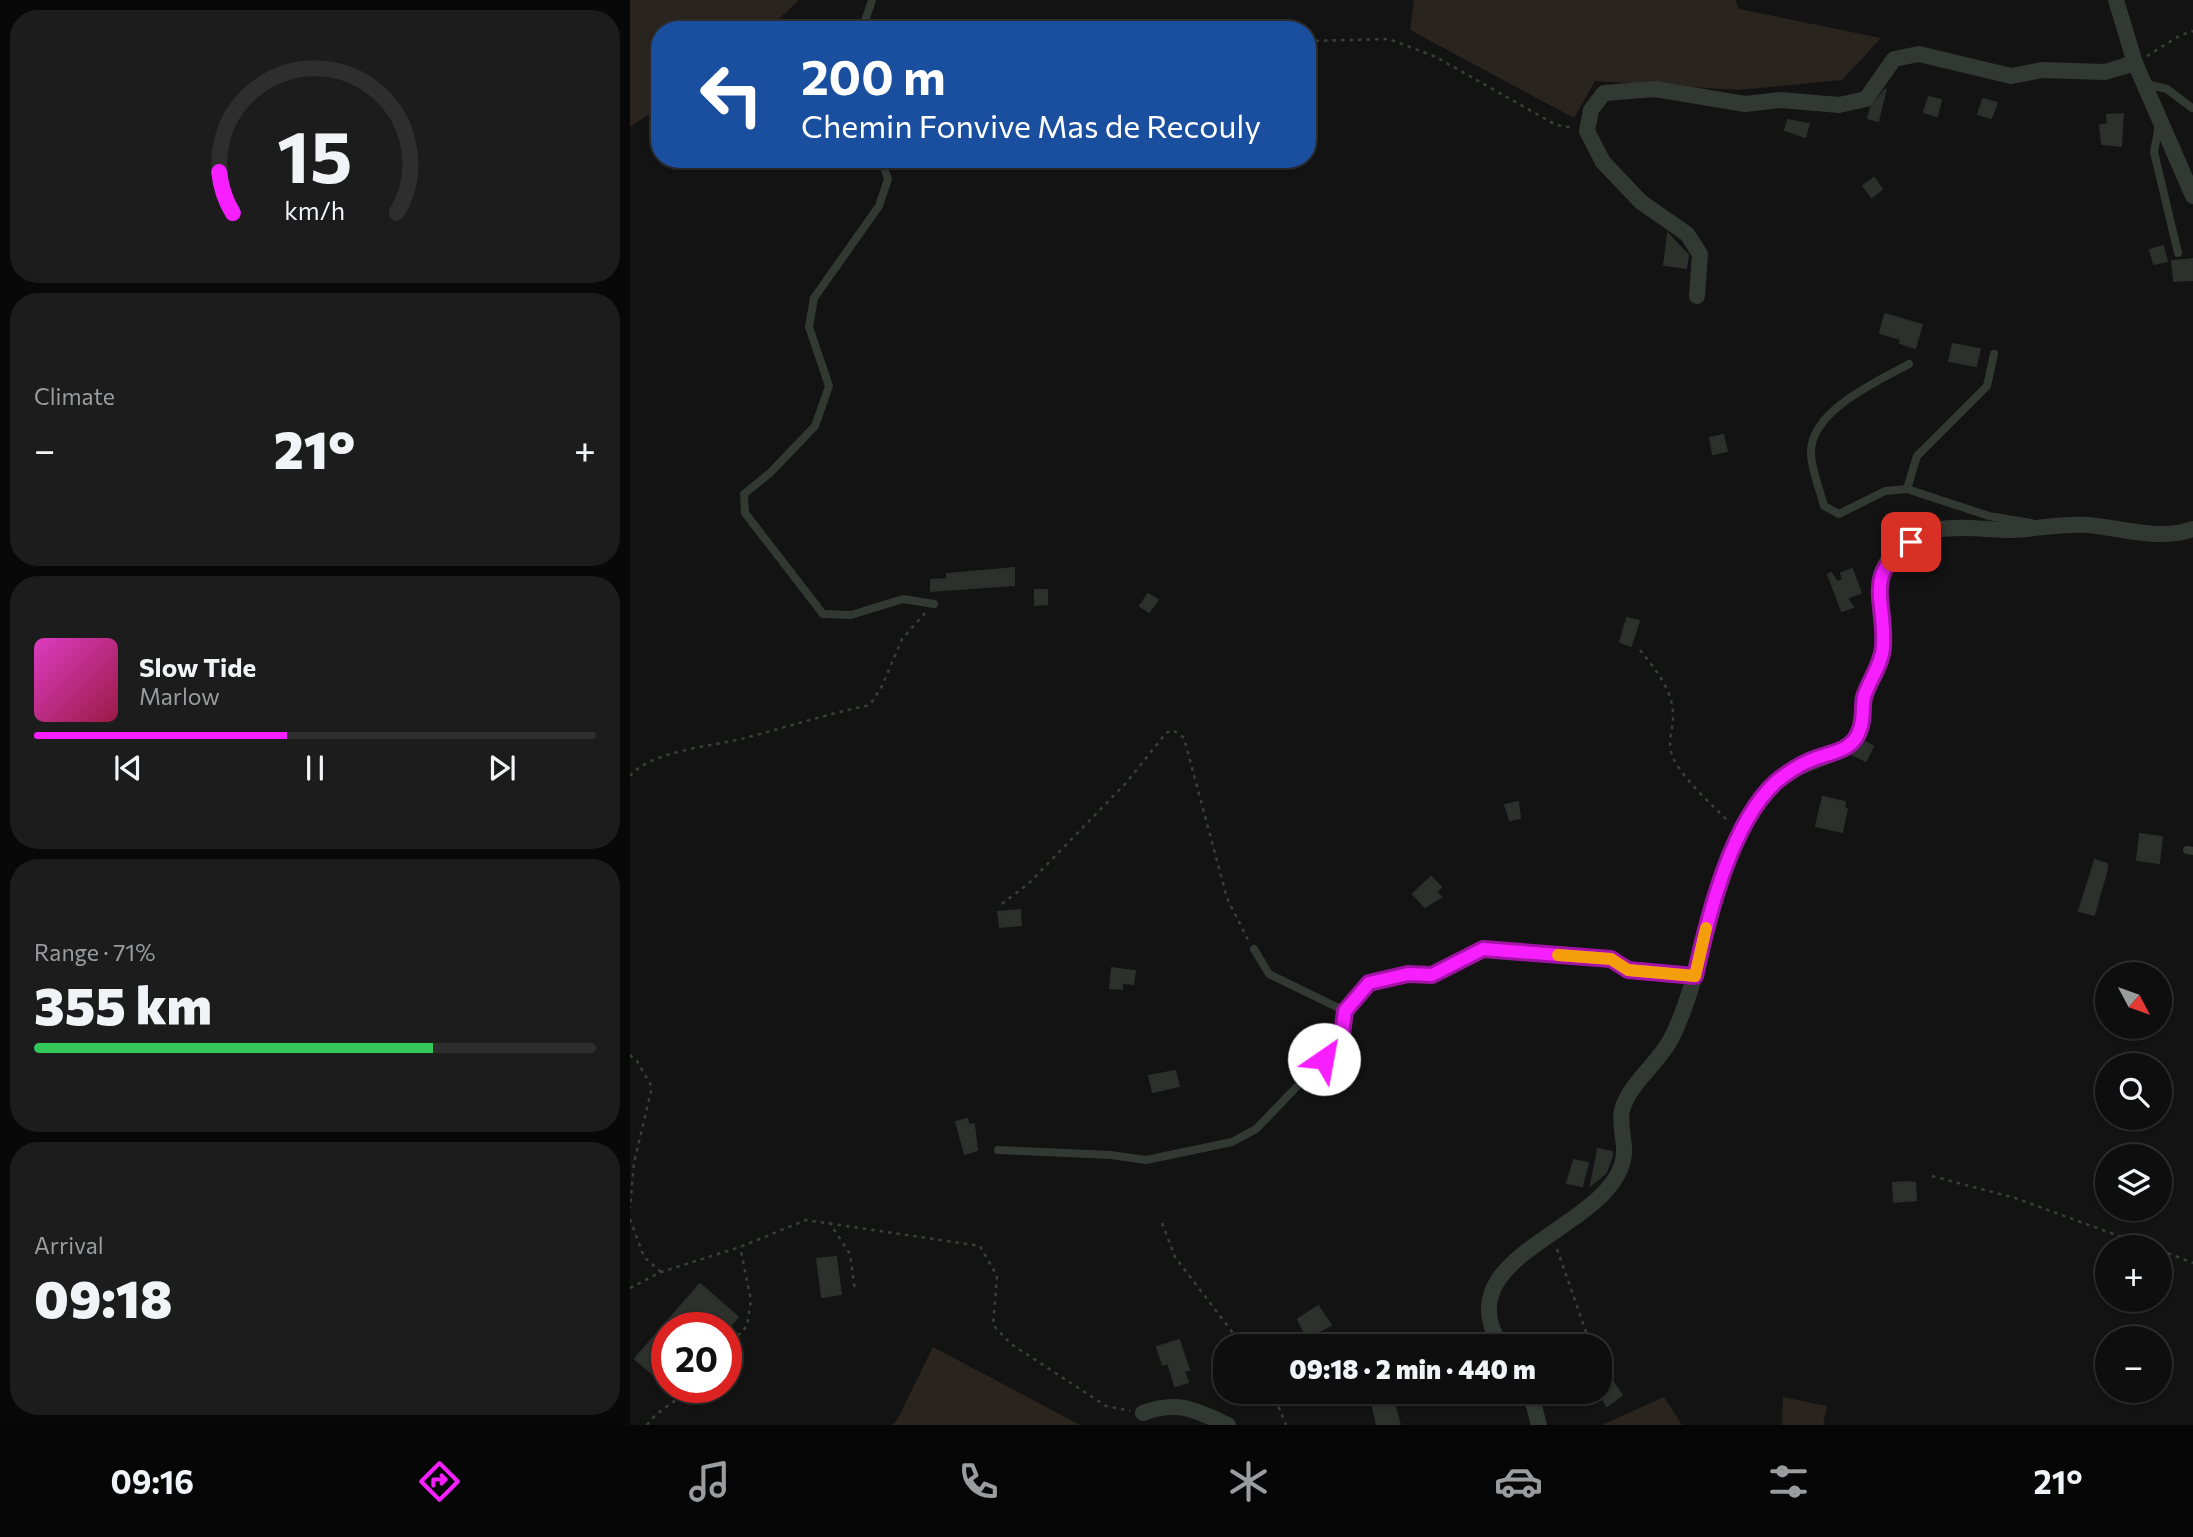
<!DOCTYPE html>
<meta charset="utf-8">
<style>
:root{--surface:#0e0e0e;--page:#1c1c1c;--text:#f1f3f6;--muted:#9b9c9e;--line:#2e2e2e;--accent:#f71eff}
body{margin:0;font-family:Commissioner,sans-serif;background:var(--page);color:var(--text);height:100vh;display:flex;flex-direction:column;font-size:26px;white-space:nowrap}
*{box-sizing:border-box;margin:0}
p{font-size:23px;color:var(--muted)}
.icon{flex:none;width:38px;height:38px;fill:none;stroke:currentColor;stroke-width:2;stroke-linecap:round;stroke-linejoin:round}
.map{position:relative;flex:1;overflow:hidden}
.drawer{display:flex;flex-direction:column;gap:10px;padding:10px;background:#080808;width:630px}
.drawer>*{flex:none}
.banner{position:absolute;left:21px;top:21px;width:665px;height:147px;border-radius:28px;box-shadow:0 2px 5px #0004,0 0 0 2px var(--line);background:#1a4fa0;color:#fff;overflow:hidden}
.needle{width:46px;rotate:131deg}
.controls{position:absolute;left:1465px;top:962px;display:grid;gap:14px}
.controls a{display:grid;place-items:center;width:77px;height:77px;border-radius:50%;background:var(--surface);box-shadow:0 2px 5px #0004,0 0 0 2px var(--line);font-size:35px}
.speed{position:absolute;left:21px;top:1312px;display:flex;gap:14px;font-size:35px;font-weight:700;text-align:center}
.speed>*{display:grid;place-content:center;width:91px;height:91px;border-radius:50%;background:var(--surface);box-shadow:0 2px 5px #0004,0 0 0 2px var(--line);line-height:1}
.speed .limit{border:10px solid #d22;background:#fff;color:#111}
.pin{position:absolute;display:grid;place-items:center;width:60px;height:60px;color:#fff;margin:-30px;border-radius:14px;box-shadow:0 4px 10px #0006}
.me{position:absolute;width:77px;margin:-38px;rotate:33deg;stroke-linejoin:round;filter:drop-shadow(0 0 5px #0008)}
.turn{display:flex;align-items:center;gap:24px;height:147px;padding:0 35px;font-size:32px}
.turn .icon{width:91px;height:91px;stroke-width:2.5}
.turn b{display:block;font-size:49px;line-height:60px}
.big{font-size:52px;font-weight:800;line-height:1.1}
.drawer .card{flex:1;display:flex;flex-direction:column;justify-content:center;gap:10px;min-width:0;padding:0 24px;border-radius:28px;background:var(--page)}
.drawer .dial{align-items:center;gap:0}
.dial svg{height:182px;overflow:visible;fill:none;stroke:var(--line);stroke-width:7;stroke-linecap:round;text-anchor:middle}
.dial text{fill:var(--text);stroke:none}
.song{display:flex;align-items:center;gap:21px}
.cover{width:84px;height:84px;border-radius:10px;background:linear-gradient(135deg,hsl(310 70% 55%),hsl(340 70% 35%))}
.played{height:7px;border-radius:4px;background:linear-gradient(90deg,var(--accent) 45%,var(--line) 45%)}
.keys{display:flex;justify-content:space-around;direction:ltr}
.heat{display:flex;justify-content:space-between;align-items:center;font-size:38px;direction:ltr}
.charge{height:10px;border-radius:5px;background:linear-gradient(90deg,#34c759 71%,var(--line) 0)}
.trip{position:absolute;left:583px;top:1334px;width:399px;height:70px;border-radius:28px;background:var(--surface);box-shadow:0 2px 5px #0004,0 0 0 2px var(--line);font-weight:800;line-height:70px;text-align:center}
.tab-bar{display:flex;height:112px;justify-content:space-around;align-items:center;background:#060606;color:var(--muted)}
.tab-bar .icon{width:49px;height:49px}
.tab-bar .on{color:var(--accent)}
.tab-bar b{font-size:32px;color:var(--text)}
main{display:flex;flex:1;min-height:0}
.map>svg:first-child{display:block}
.green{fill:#2a241f}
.building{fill:#2c312c;stroke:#2b302d;stroke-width:2}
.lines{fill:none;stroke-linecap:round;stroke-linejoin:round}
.path{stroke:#384038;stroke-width:2.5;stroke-dasharray:3.5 5;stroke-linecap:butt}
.lane{stroke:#323933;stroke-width:8}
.street{stroke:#323933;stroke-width:16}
.route-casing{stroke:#a114a6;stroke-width:18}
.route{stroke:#f71eff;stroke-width:12}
.slow{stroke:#f59e0b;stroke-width:12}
</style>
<main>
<section class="drawer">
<div class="card dial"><svg viewBox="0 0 100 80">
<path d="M14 69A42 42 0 1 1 86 69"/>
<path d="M14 69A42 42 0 0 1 8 51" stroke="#f71eff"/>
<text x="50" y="56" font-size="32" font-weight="700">15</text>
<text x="50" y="72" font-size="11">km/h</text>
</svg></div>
<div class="card"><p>Climate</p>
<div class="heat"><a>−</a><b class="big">21°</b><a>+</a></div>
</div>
<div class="card">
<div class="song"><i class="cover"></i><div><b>Slow Tide</b><p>Marlow</p></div></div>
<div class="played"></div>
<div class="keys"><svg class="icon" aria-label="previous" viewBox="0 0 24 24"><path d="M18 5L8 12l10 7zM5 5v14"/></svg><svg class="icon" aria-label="pause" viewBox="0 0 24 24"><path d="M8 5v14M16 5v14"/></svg><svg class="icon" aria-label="next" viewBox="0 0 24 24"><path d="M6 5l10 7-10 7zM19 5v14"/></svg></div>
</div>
<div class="card"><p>Range · 71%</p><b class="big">355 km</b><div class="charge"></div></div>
<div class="card"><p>Arrival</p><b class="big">09:18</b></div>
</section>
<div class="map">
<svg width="1563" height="1425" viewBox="0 0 1563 1425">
<rect width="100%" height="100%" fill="#121312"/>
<g class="green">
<path d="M0,0H169L137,30H30V107L0,127Z"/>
<path d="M784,0H1105L1109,9L1251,38L1212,80L1110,90L965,81L944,118L780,30Z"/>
<path d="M303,1347L450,1425H262L267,1420Z"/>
<path d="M1034,1397L1052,1425H972Z"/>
<path d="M1153,1397L1197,1406L1193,1425H1152Z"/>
</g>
<g class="building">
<path d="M1256,89L1248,121L1238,118L1241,107Z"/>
<path d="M1299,97L1311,100L1307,116L1294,112Z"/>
<path d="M1353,99L1367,103L1361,118L1348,114Z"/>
<path d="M1493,114L1491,146L1472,144L1470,125L1478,124L1477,115Z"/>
<path d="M1158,120L1179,124L1175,137L1155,130Z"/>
<path d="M1244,178L1252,189L1242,197L1233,186Z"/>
<path d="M1038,234L1058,255L1056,268L1034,265Z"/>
<path d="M1533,246L1537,261L1524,264L1520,250Z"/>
<path d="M1563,259V280L1544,281L1542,261Z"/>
<path d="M1255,314L1292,325L1285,348L1270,343L1271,339L1250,333Z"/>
<path d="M1323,344L1350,349L1346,366L1319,361Z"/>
<path d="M1093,435L1097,451L1083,454L1080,438Z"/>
<path d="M384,568V585L301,591V580L317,579V574Z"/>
<path d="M1222,569L1231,593L1217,598L1223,607L1212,611L1198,575L1201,573L1207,582L1213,580L1211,573Z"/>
<path d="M405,590H417V604L405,605Z"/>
<path d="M518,594L528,600L519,612L510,606Z"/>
<path d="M997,618L1009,621L1001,646L990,642Z"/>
<path d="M1235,742L1243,746L1236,761L1223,755Z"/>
<path d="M1193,797L1215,802L1214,808L1217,809L1212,832L1186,826Z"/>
<path d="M888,802L890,818L880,820L875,805Z"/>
<path d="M1510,834L1532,837L1529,863L1507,860Z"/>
<path d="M1465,860L1477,864V869L1464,915L1449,911Z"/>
<path d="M801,877L811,887L806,892L811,897L795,907L783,894Z"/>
<path d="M390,910L391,925L370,927L368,912Z"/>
<path d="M482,968L505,971L503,984L492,983V989L480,988Z"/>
<path d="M545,1071L549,1086L523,1092L519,1076Z"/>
<path d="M337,1119L339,1125L344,1124L347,1150L335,1154L326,1122Z"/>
<path d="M968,1149L982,1152V1156L976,1173L961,1185Z"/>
<path d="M944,1160L958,1163L952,1186L937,1183Z"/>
<path d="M1277,1182L1285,1183L1286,1200L1264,1202L1263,1183Z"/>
<path d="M206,1257L211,1294L192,1297L187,1259Z"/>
<path d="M70,1284L108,1317L98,1328H37V1386L5,1359Z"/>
<path d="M688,1306L701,1325L683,1334L682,1331L675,1334L668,1319Z"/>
<path d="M549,1340L559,1370L554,1371L558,1382L545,1386L538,1363L533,1365L527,1347Z"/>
<path d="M977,1374L992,1395L977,1406L970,1395V1379Z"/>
<path d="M762,1395L770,1425H747L742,1403L747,1402L746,1398Z"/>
</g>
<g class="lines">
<g class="path">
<path d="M677,41L759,39L806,57L926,125L944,128"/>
<path d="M1517,56L1549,36L1563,31"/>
<path d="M1010,650C1025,669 1044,691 1043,717C1043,731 1037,741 1042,755C1049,775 1082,805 1098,821"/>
<path d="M0,776C20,751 84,746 115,738C157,727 197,714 240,705L252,686L272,639L295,613"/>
<path d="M372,904L399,883L496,783L536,733L543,730L554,738L597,898L618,940"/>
<path d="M0,1055L7,1061L22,1087L4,1163L0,1208"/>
<path d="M1302,1176L1385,1198L1522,1248"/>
<path d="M0,1219L14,1257L31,1272"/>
<path d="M199,1222L220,1254L225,1291"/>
<path d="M532,1223L545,1257L613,1346"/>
<path d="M927,1249L961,1346"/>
<path d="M1530,1250L1563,1263"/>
<path d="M0,1288L31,1272L110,1247L176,1220L350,1246L367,1276L363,1325L381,1344L476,1406L500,1411"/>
<path d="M96,1348L117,1326L121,1300L110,1247"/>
<path d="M642,1391L656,1425"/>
<path d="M17,1425C27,1410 47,1402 60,1388"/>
</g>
<g class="lane">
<path d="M232,30L242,0"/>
<path d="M1516,84L1537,89L1562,108"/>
<path d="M1529,125L1524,152L1548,253"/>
<path d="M251,159L258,179L249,206L184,298L179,327L199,386L185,426L140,473L114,494L115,513L193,614L221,615L273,599L304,604"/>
<path d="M1279,364C1248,381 1180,411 1181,453C1181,469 1190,490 1194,506L1209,514L1255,491L1277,489L1359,516L1401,523"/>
<path d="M1277,489L1287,456L1357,386L1364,354"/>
<path d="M1557,850L1563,851"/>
<path d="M624,949L639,974L715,1011"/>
<path d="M368,1150L481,1155L516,1160L602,1142L626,1129L711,1041L715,1011L739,983L778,974L802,975L853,949L981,959L998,970L1065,976"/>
</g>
<g class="street">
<path d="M1486,0L1505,63L1563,196"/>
<path d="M1067,296L1070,254L1057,234L1011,202L973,162L957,131L961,110L974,93L1025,89L1115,104L1151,100L1209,105L1236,99L1264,59L1289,54L1381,76L1412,70L1475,72L1505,63"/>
<path d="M871,1346C812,1251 986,1231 994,1154C995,1140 989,1123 992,1110C1000,1082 1030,1062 1042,1037C1082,956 1077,849 1146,782C1170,759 1218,758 1230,731C1234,722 1232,709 1234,700C1238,682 1252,665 1253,647C1255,618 1238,578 1263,555C1273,546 1292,533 1306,530C1329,525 1358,530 1382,530C1407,529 1432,523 1457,525C1493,528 1528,541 1563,529"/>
<path d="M900,1391L909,1425"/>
<path d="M513,1413C548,1400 565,1410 598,1425"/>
</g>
</g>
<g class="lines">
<g class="route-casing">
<path id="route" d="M694,1059L711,1041L715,1011L739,983L778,974L802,975L853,949L981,959L998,970L1065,976C1078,917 1101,822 1147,781C1156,774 1169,765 1179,761C1198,752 1223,753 1230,729C1234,719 1232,707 1234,697C1239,681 1252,664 1253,647C1256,597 1232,577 1281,542"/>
</g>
<use href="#route" class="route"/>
<path class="slow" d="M928,955L981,959L998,970L1065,976L1076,928"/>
</g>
</svg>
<div class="controls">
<a><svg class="needle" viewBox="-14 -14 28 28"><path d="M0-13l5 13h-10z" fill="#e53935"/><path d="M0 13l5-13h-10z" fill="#9b9c9e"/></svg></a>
<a><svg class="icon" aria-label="search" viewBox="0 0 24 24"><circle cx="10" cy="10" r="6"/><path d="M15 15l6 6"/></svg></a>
<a><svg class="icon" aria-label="layers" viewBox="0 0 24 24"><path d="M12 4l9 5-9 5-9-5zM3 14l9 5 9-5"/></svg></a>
<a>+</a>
<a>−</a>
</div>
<div class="speed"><div class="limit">20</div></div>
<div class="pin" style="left:1281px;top:542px;background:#d93025"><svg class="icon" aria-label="arrive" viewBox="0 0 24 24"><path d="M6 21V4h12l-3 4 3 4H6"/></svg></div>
<svg class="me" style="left:694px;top:1059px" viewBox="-20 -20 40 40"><circle r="19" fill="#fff"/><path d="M0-13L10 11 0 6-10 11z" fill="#f71eff"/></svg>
<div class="trip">09:18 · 2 min · 440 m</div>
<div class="banner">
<div class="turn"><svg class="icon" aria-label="left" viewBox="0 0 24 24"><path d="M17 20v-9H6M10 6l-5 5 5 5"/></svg><div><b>200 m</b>Chemin Fonvive Mas de Recouly</div></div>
</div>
</div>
</main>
<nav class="tab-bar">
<b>09:16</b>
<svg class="icon on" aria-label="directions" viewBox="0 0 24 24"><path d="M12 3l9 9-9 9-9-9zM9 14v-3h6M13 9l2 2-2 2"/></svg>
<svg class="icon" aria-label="music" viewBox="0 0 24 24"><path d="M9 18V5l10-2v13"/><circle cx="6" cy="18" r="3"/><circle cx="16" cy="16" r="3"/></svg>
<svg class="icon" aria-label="phone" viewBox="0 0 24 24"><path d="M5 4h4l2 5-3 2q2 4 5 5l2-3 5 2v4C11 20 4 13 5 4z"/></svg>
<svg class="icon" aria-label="climate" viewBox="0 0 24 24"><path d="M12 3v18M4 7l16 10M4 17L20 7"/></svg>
<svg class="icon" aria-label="car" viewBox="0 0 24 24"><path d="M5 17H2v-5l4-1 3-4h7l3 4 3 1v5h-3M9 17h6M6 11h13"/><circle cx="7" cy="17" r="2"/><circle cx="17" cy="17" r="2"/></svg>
<svg class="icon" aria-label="filters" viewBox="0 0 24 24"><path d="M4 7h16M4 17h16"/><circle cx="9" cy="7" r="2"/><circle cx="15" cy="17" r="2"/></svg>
<b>21°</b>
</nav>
